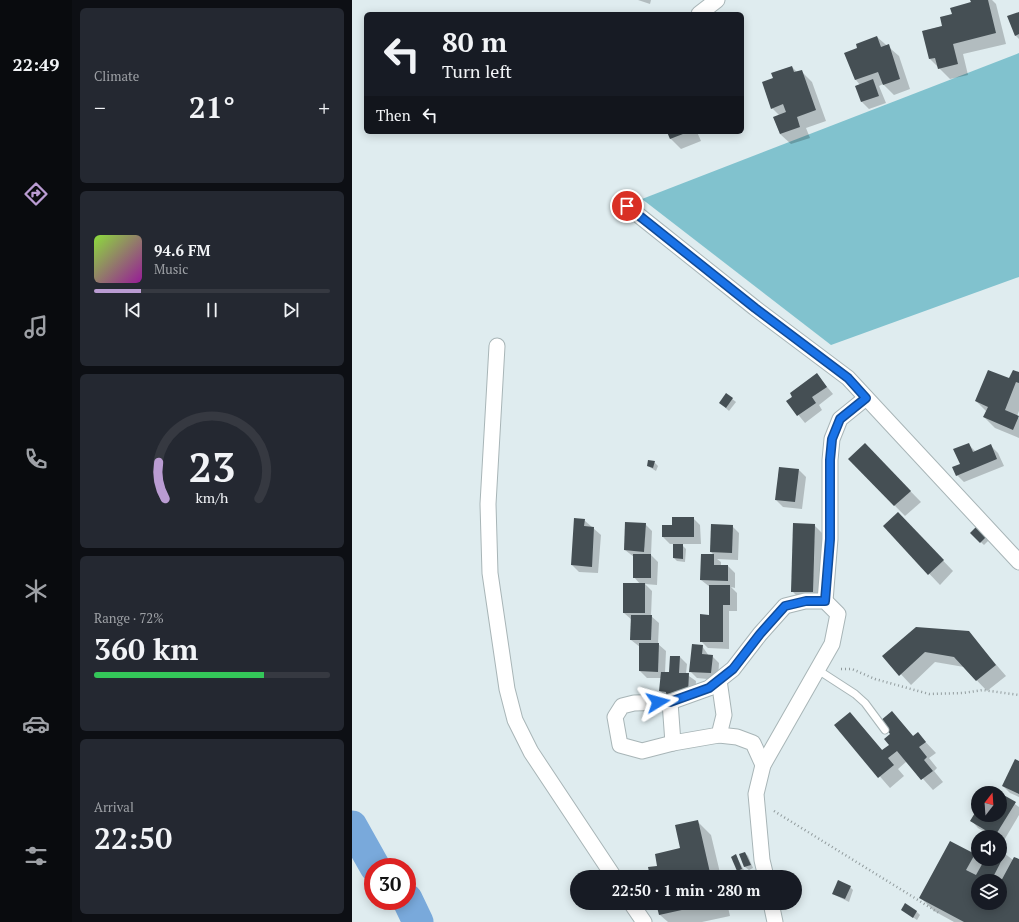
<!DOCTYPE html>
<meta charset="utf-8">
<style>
:root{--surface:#171b24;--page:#242831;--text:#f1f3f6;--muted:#9ea1a6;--line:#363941;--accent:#ba9cd2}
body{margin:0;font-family:"PT Serif",serif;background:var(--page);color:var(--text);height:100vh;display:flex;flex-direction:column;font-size:15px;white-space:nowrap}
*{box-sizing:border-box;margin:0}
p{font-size:13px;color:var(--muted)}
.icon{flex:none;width:22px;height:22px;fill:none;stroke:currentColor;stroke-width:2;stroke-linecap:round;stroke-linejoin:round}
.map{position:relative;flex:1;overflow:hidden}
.drawer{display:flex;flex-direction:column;gap:8px;padding:8px;background:#0d0f14;width:280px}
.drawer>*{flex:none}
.guide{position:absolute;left:12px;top:12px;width:380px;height:122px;border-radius:6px;box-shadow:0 2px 10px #0003;background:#171b24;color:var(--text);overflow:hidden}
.needle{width:26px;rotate:17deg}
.buttons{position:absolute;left:619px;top:786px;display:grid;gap:8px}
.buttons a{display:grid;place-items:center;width:36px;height:36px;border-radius:50%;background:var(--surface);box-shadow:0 2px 10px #0003;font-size:20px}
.speed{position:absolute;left:12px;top:858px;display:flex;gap:8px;font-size:20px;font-weight:700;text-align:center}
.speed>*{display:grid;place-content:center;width:52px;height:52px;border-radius:50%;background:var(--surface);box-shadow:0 2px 10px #0003;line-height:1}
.speed .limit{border:6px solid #d22;background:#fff;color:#111}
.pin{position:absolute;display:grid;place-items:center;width:34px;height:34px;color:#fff;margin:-17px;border:2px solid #fff;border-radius:50%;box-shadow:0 1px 4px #0007}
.me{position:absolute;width:44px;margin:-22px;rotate:82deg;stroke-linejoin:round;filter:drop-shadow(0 0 3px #0008)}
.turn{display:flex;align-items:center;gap:14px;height:84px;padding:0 12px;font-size:18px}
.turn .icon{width:52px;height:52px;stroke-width:2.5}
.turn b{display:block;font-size:28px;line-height:34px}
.then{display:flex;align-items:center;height:38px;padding:0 12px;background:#0003;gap:8px;font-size:15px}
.big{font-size:30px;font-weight:800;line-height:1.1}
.drawer .widget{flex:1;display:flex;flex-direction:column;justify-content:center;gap:6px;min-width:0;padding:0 14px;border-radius:6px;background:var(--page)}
.drawer .dial{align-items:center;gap:0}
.dial svg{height:104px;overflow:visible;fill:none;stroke:var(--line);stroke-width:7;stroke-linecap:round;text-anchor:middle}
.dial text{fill:var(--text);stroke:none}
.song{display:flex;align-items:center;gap:12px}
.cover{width:48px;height:48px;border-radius:6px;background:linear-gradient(135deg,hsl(90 70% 55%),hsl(300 70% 35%))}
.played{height:4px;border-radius:2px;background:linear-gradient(90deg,var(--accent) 20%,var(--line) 20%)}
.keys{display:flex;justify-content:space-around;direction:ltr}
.heat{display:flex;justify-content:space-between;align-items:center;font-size:22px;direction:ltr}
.charge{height:6px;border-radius:3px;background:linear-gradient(90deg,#34c759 72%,var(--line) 0)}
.trip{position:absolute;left:218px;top:870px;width:232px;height:40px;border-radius:20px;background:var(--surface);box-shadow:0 2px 10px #0003;font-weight:800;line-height:40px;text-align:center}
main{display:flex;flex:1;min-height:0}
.dock{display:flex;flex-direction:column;width:72px;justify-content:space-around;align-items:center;background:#090b0e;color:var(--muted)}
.dock .icon{width:28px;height:28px}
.dock .on{color:var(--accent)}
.dock b{font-size:18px;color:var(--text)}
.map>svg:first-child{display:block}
.green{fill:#81c2ce}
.shadow{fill:#0003;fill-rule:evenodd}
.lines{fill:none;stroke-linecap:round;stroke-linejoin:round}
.river{stroke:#79a9db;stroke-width:31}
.building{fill:#454f54}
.lane-casing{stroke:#a8b5b7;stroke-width:9}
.street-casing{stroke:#a8b5b7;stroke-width:17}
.path{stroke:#919b9d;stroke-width:2.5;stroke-dasharray:1 3;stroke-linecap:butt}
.lane{stroke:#fff;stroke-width:7}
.street{stroke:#fff;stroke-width:15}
.route-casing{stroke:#114b97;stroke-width:10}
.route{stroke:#1a73e8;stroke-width:7}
</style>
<main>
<nav class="dock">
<b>22:49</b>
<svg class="icon on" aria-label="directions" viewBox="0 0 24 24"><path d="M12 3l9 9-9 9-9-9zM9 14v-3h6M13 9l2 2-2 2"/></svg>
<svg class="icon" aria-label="music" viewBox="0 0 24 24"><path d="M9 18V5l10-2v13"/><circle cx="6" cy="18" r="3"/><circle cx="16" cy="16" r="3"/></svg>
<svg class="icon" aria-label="phone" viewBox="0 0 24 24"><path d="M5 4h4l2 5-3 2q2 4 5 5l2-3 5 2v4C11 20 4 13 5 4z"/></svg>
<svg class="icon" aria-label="climate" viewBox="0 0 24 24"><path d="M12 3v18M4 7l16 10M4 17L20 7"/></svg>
<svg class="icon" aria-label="car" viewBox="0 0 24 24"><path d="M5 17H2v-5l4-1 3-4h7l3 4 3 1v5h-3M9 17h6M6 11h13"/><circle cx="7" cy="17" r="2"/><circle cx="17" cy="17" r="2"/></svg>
<svg class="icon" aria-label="filters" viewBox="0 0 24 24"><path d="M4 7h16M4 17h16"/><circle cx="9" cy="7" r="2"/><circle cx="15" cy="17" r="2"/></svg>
</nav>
<section class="drawer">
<div class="widget"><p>Climate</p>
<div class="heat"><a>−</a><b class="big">21°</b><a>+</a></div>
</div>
<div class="widget">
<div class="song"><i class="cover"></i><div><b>94.6 FM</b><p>Music</p></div></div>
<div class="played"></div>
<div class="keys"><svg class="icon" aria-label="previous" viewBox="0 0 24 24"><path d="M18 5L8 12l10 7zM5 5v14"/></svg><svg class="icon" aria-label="pause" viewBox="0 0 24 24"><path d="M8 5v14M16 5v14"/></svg><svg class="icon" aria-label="next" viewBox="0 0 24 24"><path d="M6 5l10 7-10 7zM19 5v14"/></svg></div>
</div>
<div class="widget dial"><svg viewBox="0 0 100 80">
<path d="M14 69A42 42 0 1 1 86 69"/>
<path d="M14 69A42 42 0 0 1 9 41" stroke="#ba9cd2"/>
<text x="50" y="56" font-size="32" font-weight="700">23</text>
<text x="50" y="72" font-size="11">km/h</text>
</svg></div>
<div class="widget"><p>Range · 72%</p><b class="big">360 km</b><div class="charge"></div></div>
<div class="widget"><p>Arrival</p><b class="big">22:50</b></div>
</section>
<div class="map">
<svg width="667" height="922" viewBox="0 0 667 922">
<rect width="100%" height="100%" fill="#dfecef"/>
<path class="green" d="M667,53V277L479,345L290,199Z"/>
<g class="shadow">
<path d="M286,0H299L298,4Z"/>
<path d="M619,0H640L644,4L654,44L611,54L616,75L598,79L578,59L571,31L591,26L601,15L620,3Z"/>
<path d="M667,13V39L663,35Z"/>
<path d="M525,37L547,56L558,89L542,95L531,84L527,86L534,103L517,109L510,102L504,86L508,85L504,80L494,53L507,48Z"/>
<path d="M440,67L445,72L449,71L460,82L474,121L454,128L458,138L439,144L428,134L422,118L428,116L420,108L422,79Z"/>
<path d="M316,132H345L349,141L329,149L319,139Z"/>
<path d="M667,373V411L665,416L667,418V438L643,428L632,417L635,412L624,401Z"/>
<path d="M465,375L481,394L467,405L470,410L453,423L435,401Z"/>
<path d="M374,394L384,402L377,411L368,403Z"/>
<path d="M616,444L624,452L639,446L646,453L652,466L612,482L605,475Z"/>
<path d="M523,455L569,502L553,516L497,459Z"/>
<path d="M302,462L306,466L304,471L296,466Z"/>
<path d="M447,470L454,477L450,509L431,507L424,500Z"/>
<path d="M341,518L348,525L349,544H329L334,549L333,562L325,561L322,558V544H318L311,537L321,526Z"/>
<path d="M232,520L249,535L246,573L227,572L220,565Z"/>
<path d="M274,523L293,524L300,531L299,555L306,562L305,585L293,584L300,591L299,616L307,623L306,644L314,651L313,673H318L319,657H328L335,664L334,674L344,681L343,700L335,699V704H322L308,691L309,678H295L288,671V647L279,640L280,620L272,613L288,584L282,577V557L273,550Z"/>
<path d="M556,524L601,571L588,585L532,526Z"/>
<path d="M462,525L473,536L471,602H451L440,591Z"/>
<path d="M380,526L387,533L386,560L365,559L369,562V566H376L383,573V588L379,587L385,593V611H377V649L356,648L349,641L358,616V587L349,580L350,555H362L359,552Z"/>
<path d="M625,528L637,540L632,545L619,533Z"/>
<path d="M616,632L654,676L635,691L612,667L583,662L559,685L532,656Z"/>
<path d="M350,646L357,656H360L367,663L366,680L345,678L338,671Z"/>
<path d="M540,712L562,737L566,734L584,753L577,758L585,768L582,771L591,782L581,790L555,761L546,769L552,776L538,788L483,725L498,713L531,751L539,745Z"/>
<path d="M667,762V797L658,793L651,786Z"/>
<path d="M638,789L646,793H636Z"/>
<path d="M648,794L667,807V815L651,842L648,841V837H642L626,828L620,821L626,810V815H648Z"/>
<path d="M345,821L359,835L369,877H299L306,866L330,849Z"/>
<path d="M648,850L661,860L667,861V922H602L582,911L569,898L622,855L631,864L634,859H648ZM626,881H648V903H626Z"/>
<path d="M393,853L396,856L401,868L397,870L393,867L388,855Z"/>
<path d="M384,856L393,872L389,874L380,857Z"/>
<path d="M498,887L501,890L497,902L481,894Z"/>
<path d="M305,903H375L378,916L350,922H316L308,915Z"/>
<path d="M550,910L564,911L568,915L565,920Z"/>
</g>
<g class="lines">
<g class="river">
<path d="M0,826L23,867"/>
<path d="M55,899L66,922"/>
</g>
</g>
<g class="building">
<path d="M618,0H636L644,33L601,44L606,64L586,69L583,58L577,59L570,31L590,26L588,17L600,14L598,8L619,2Z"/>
<path d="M667,12V34L663,36L655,16Z"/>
<path d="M525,36L529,47L537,44L548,79L531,85L526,72L503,80L492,53L505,48L504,44Z"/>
<path d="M440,66L442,72L450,70L464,110L445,117L448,127L428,134L421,117L434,112L431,104L419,109L410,82L421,78L419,73Z"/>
<path d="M521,79L527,96L509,102L503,86Z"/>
<path d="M315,132H336L318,139Z"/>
<path d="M636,370L657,378L661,370L667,372V383L664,382L653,410L667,416L661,430L631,417L636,407L623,401Z"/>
<path d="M465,373L475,387L460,397L464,403L445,416L434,401L440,397L438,393Z"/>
<path d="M374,393L381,398L374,408L367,403Z"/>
<path d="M513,443L559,491L542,506L496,459Z"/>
<path d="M617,443L621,452L639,444L645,459L604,476L600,467L608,464L601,449Z"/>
<path d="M296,460L303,461L301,468L295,466Z"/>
<path d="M427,467L447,469L443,502L423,500Z"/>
<path d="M546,512L592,560L576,575L531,526Z"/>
<path d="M320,517H342V537H310V525H320Z"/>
<path d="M222,518L233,519L232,526L242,527L240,567L219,565Z"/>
<path d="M273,522L294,523L292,552L272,550Z"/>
<path d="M441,523L463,524L461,592H439Z"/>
<path d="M359,524L381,525L380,553L358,552Z"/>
<path d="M625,526L635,536L628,543L618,533Z"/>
<path d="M321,544H331V559L321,558Z"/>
<rect x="281" y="554" width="18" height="24"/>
<path d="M349,554H362V565H376V581L348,580Z"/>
<rect x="271" y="583" width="22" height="30"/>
<path d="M357,585H378V605H371V642H348V614L357,615Z"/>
<path d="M279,615H300L299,640H278Z"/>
<path d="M564,627L617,631L644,665L624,681L602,657L573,652L547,676L530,656Z"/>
<path d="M287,643H307L306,672L287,671Z"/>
<path d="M340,644L351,645L350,654L361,655L359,673L337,672Z"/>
<path d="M318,656H328L327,673H337L336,693L314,697V692L307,691L309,672H317Z"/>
<path d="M540,711L561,736L566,732L574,742L567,747L575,757L572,760L581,771L569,780L545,751L536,758L542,765L526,778L482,725L498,712L530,750L537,745L532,739L538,734L528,721Z"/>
<path d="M663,759L667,761V794L650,786Z"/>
<path d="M648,793L664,802L643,836L618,821L626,808V815H648Z"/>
<path d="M346,820L359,877H298L296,867L305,866L303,854L328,848L323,825Z"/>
<path d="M598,841L623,854L614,870L624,875L633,859H648V849L654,852L639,881H626V903H648V883L662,857L667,859V922H612L567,898Z"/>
<path d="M393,852L399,865L392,867L387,854Z"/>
<path d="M384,854L390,869L385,871L379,857Z"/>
<path d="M486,880L499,886L493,899L480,894Z"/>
<path d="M304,903H357V904L307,915Z"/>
<path d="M553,903L565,911L561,918L549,910Z"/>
</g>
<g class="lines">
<g class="lane-casing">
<path id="lane" d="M466,670L503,694L513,703L533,730"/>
</g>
<g class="street-casing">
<g id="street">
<path d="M347,14L365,0"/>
<path d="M275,206L403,308L496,378L667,562"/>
<path d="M145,346L136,504L138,573L155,689L163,720L179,752L262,877"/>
<path d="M473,601L478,539V460L480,439L488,419L514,398"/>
<path d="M367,680L372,715L367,735L321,743L290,751L268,745L263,717L270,706L282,703L318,702L357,688L381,669L408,634L433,606L453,601H473L486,614L480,644L411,765L404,794L410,860L414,877"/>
<path d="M318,702L321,743"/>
<path d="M367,735L385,737L401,743L411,765"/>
<path d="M279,903L292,922"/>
<path d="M419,903L423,922"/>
</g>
</g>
<g class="path">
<path d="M489,669H500L523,679L577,694L611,693L631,690L667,695"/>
<path d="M422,811L587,913"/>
</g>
<use href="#lane" class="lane"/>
<use href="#street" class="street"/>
</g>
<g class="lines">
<g class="route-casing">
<path id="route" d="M275,206L403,308L496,378L514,398L488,419L480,439L478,460V539L473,601H454L433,606L408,634L381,669L357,688L318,702H306"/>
</g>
<use href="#route" class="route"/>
</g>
</svg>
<div class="buttons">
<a><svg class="needle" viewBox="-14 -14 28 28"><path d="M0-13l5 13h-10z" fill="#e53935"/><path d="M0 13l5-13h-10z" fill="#9ea1a6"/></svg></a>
<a><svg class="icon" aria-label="sound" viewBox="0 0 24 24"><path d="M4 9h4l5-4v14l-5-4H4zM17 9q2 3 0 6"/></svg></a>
<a><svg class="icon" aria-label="layers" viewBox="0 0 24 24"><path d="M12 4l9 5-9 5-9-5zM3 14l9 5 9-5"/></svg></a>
</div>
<div class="speed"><div class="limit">30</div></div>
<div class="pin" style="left:275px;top:206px;background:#d93025"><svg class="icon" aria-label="arrive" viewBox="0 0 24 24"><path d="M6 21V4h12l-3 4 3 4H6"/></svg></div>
<svg class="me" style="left:306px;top:702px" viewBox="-20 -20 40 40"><path d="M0-17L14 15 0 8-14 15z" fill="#1a73e8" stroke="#fff" stroke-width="4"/></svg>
<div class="trip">22:50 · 1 min · 280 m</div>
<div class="guide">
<div class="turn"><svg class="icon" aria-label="left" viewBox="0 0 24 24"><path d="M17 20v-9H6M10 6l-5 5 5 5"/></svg><div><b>80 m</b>Turn left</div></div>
<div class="then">Then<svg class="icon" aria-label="left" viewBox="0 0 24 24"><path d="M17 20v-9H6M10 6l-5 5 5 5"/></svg></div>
</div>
</div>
</main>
